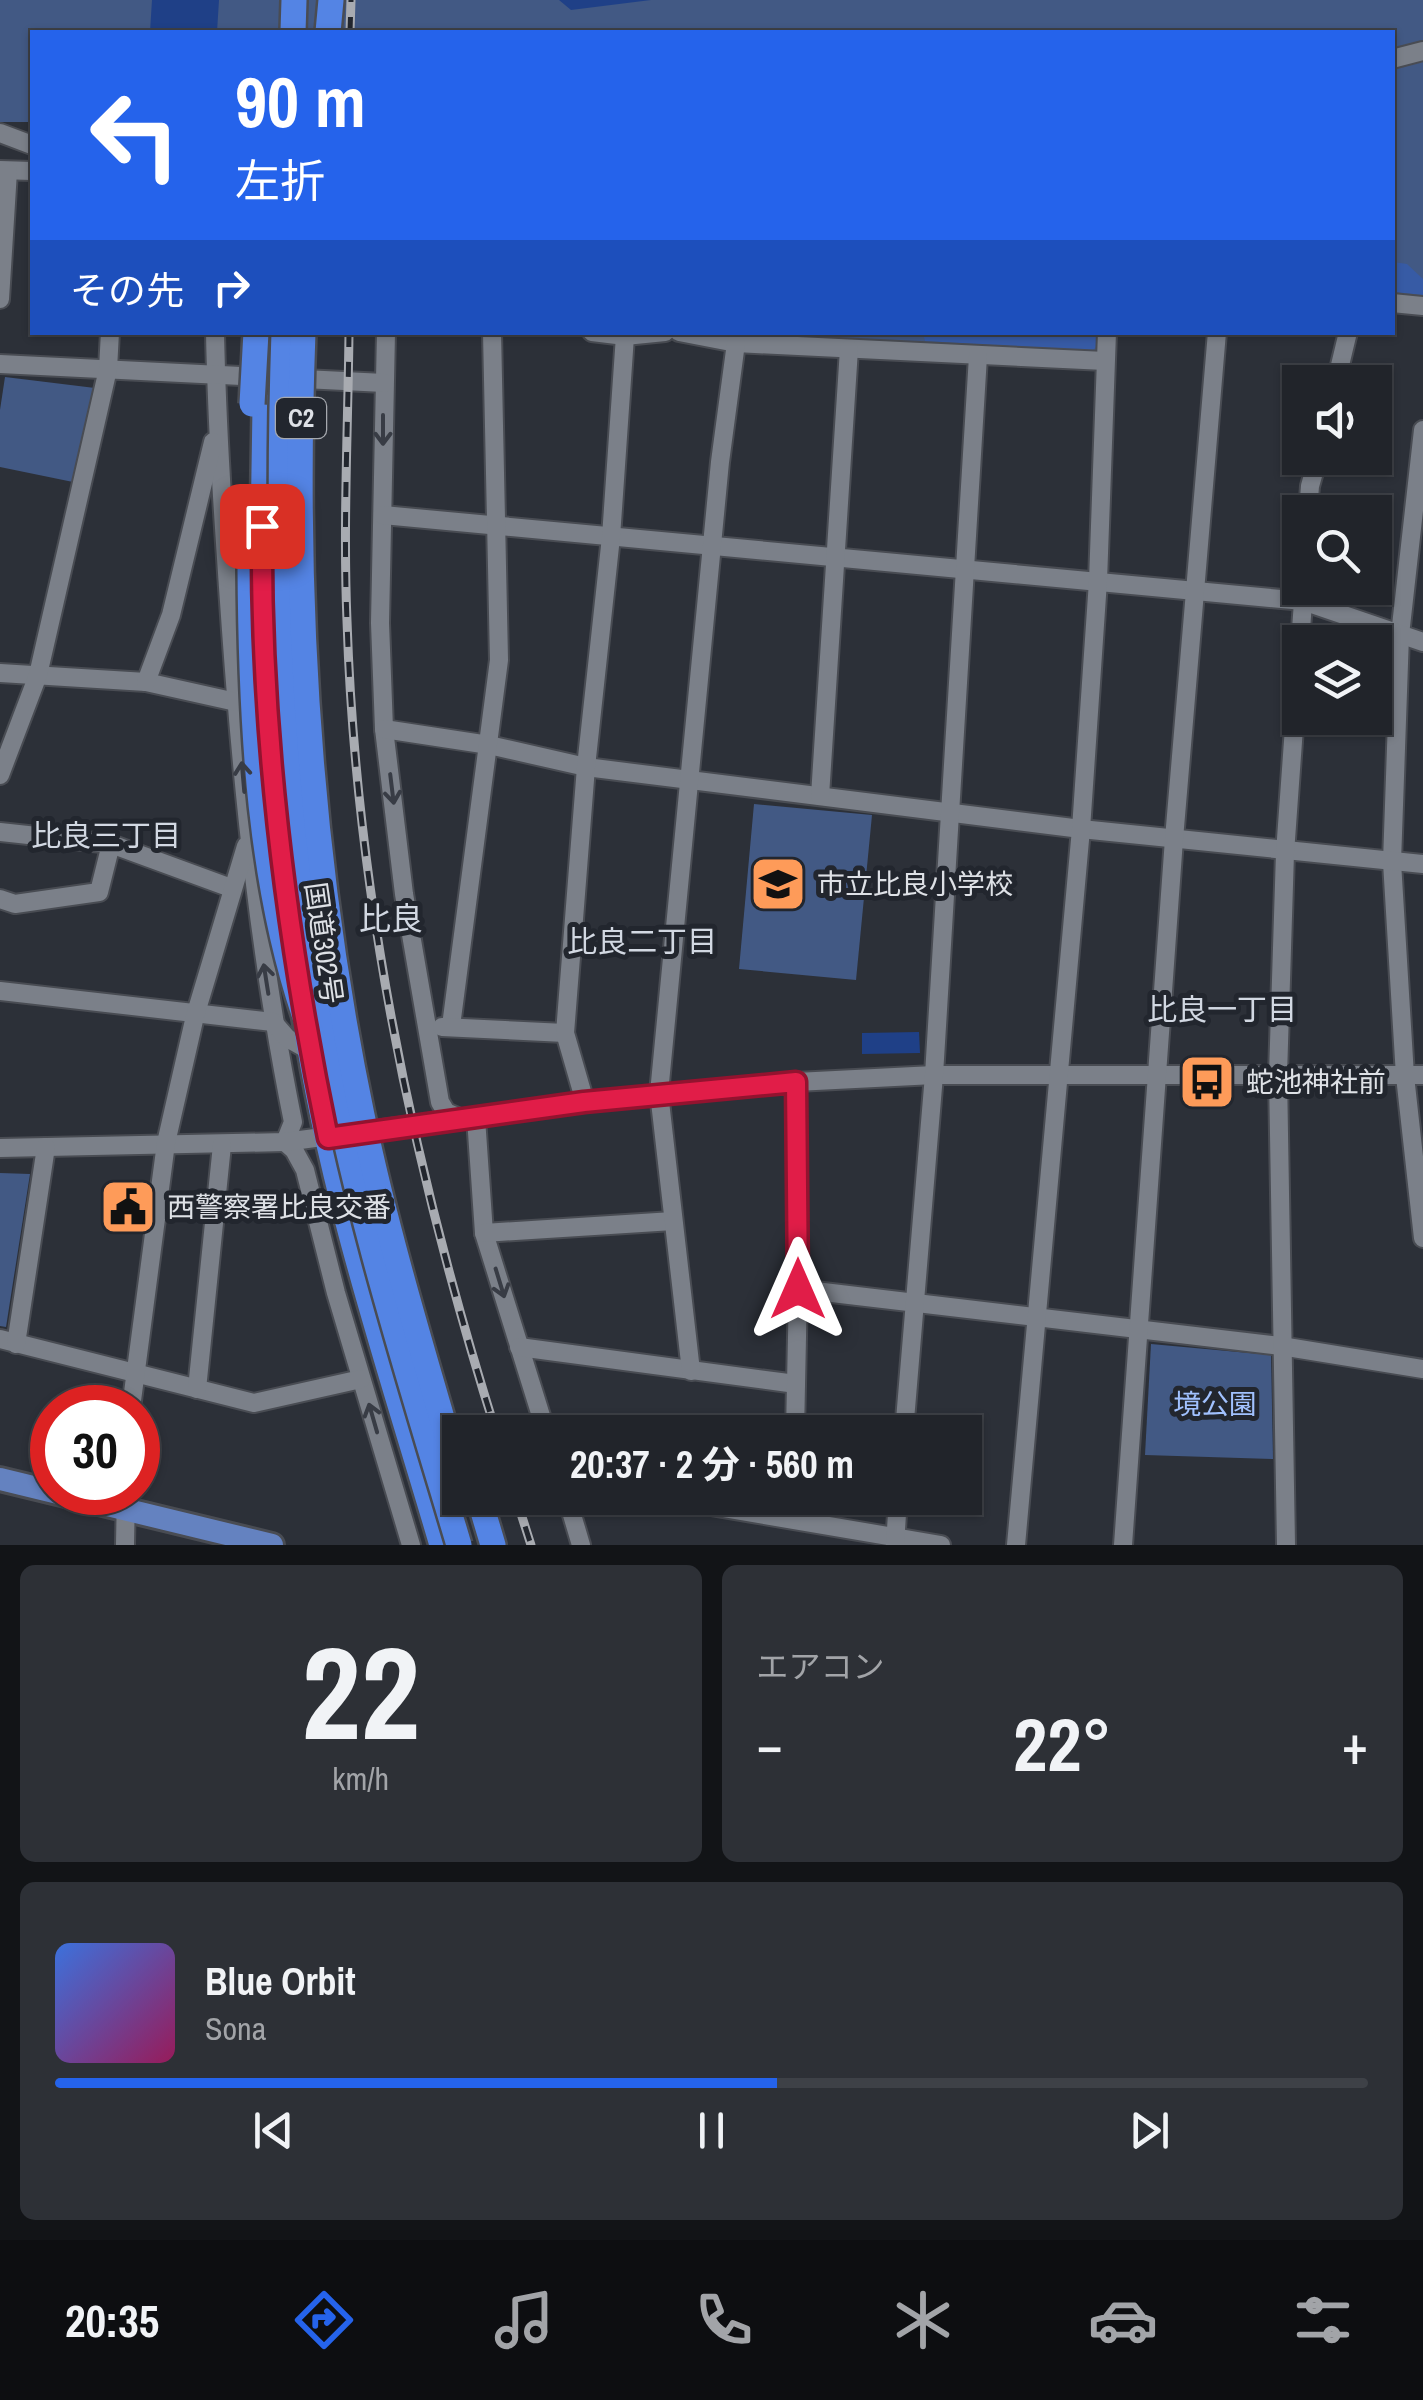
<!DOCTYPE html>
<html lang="ja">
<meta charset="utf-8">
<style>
:root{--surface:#21242a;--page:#2d3036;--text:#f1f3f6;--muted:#a2a4a8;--line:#3e4147;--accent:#2563eb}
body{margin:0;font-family:"Archivo Narrow","Noto Sans JP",sans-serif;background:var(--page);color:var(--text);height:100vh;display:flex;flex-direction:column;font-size:38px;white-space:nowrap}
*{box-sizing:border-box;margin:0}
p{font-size:32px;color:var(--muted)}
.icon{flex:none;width:55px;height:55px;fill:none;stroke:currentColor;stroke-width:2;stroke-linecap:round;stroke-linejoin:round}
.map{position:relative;height:1545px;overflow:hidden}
.details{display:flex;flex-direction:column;gap:20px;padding:20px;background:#121417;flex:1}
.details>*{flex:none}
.hud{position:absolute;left:30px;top:30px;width:1365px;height:305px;border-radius:0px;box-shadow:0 2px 8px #0004,0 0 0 2px var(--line);background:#2563eb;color:#fff;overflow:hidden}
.controls{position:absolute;left:1282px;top:365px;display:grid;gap:20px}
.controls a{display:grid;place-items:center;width:110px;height:110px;border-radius:0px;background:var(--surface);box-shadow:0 2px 8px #0004,0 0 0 2px var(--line);font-size:50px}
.speed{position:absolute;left:30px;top:1385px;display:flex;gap:20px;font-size:50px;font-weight:700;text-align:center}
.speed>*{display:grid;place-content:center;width:130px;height:130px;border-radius:50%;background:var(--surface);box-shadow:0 2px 8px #0004,0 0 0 2px var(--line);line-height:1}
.speed .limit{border:15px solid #d22;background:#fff;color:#111}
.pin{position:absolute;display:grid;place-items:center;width:85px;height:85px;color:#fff;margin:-42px;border-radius:20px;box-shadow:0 5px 15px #0006}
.me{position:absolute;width:110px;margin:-55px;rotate:0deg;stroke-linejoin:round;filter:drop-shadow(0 0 8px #0008)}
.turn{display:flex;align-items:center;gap:35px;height:210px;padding:0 40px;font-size:45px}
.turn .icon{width:130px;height:130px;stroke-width:2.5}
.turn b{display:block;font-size:70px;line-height:85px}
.then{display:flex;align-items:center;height:95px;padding:0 40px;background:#0003;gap:20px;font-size:38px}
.big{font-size:75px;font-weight:700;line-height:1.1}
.details .widget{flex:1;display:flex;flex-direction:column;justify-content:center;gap:15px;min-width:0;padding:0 35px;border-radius:15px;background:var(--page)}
.details .dial{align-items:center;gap:0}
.dial b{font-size:130px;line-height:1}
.song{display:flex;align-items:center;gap:30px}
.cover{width:120px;height:120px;border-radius:15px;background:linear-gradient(135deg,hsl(220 70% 55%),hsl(330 70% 35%))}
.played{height:10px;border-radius:5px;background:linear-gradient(90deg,var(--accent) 55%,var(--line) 55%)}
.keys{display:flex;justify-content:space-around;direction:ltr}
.heat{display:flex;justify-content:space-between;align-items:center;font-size:55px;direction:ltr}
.details .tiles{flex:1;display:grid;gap:20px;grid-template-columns:1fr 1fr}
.widget:last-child{grid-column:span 2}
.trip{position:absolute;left:442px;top:1415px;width:540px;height:100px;border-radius:0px;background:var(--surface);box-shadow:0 2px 8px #0004,0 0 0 2px var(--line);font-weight:700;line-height:100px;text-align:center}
.tabs{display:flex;height:160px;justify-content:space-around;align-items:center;background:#0d0e11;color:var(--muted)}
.tabs .icon{width:70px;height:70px}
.tabs .active{color:var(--accent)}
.tabs b{font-size:45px;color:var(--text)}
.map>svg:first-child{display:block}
.green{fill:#425984}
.forest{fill:#375ba5}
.water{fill:#1f4087}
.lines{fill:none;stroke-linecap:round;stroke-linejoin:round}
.minor-casing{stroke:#494c53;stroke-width:22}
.major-casing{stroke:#494c53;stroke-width:28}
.highway-casing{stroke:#494c53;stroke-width:30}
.minor{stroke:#7b8089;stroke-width:18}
.major{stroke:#6482c0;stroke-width:22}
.highway{stroke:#5484e4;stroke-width:25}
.rail-casing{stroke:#a8abb1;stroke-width:9}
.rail{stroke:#22262e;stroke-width:5;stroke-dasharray:15;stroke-linecap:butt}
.highway-bridge-casing{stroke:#494c53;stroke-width:30;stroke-linecap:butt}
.highway-bridge{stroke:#5484e4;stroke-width:25}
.oneway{stroke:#383c45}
.route-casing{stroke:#92132f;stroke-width:25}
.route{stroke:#e11d48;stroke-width:18}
.labels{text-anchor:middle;stroke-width:10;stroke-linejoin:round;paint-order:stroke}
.shield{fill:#22262e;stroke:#a6a9af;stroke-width:2.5}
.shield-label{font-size:25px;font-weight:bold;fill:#dee1e6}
.poi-label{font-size:28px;fill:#dee1e6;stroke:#22262e;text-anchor:start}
.street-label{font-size:28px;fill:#dee1e6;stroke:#22262e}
.park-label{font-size:28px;fill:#a1c1fe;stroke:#22262e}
.neighbourhood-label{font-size:30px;fill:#d2d8e2;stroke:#22262e}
.quarter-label{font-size:32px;fill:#d2d8e2;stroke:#22262e}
</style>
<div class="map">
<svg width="1423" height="1545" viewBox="0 0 1423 1545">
<rect width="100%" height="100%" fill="#2c3038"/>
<g class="green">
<path d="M0,0H1423V296L1393,294L1392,32H32V122H0Z"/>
<path d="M749,333H1098L1096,352Z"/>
<path d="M5,377L95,388L73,482L0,467V410Z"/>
<path d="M754,804L872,815L856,980L739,969Z"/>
<path d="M0,1173L30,1174L6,1327L0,1326Z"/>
<path d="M1151,1344L1271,1355L1273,1459L1145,1455Z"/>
</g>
<g class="forest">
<path d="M1393,262L1407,264L1423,279V295L1393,292Z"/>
<path d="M923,333H1096V347L1092,351L925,341Z"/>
</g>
<g class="water">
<path d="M152,0H219L217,32H150Z"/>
<path d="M559,0H651L571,10Z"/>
<path d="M919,1032L920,1053L862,1054V1033Z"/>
</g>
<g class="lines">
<g class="minor-casing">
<g id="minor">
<path d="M1392,59L1423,51"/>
<path d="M0,133L32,145"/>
<path d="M0,170L32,171"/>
<path d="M0,299L8,171"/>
<path d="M1392,303L1423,306"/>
<path d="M215,332C217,432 224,531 231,630C243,796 260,959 293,1122L285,1142"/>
<path d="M386,332L380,623L384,729L404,894L440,1102L446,1112L462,1119"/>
<path d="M592,332L625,336L665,332"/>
<path d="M679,332L736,343L1105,361"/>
<path d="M0,364L384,383"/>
<path d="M1336,382L1348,332"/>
<path d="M1423,430L1400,635L1392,862L1405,1076L1423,1238"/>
<path d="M1308,512L1310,486L1318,458"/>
<path d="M383,515L1303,601L1423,642"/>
<path d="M0,673L146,682L236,702"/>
<path d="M146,682L171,615L213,442"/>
<path d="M384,729L489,745L586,767L1081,829L1423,864"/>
<path d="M0,775L38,675L108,369L110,332"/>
<path d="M820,796L849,349"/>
<path d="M0,832L111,844L231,888"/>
<path d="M0,899L15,904L99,892L111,844"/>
<path d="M0,991L273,1022L287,1038L310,1051"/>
<path d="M451,1026L499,660L492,332"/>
<path d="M442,1027L565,1033"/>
<path d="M585,1102L565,1033L586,767L611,537L625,336"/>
<path d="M476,1118L484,1233L546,1432"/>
<path d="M285,1142L294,1150L305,1170L336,1293L411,1545"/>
<path d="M0,1148L285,1142L585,1102L796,1082L934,1075H1423"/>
<path d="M484,1233L673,1221"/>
<path d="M798,1289L1281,1346L1423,1369"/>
<path d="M0,1339L254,1403L361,1379"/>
<path d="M16,1344L46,1147"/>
<path d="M519,1347L796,1384"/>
<path d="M691,1371L659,1093L720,462L736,343"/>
<path d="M197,1389L222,1145"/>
<path d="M131,1408L166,1143L195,1016L246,846"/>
<path d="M795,1432L798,1289L796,1082"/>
<path d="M904,1432L934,1075L978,356"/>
<path d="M567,1498L581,1545"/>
<path d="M664,1498L941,1545"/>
<path d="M792,1519L793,1498"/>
<path d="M125,1545L126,1492"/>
<path d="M895,1545L898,1498"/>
<path d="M1016,1545L1081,829L1098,581L1107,332"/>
<path d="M1123,1545L1174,839L1217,332"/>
<path d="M1286,1545L1278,1075L1285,853L1304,588"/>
</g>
</g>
<g class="major-casing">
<path id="major" d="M0,1479L272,1545"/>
</g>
<g class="highway-casing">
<g id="highway">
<path d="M293,32L294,0"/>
<path d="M328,32L331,0"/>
<path d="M262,596L265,407"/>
<path d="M264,666L275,806L291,924"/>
<path d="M305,1018C332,1198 391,1371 442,1545"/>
<path d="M479,1498L493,1545"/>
</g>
</g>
<use href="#minor" class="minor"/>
<use href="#major" class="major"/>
<use href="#highway" class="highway"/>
<g class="rail-casing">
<g id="rail">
<path d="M350,32L351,0"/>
<path d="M349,332C348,428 343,525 347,621C356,898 413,1169 496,1432"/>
<path d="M516,1498L531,1545"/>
</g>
</g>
<use href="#rail" class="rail"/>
<g class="highway-bridge-casing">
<g id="highway-bridge">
<path d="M284,332C276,565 284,796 323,1026C353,1202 408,1374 459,1545"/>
<path d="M303,332C293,595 308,858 362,1115C388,1239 425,1359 460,1480"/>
<path d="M252,404L256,332"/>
<path d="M250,567C251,720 258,895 313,1039"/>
</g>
</g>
<use href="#highway-bridge" class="highway-bridge"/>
</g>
<defs><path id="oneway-shaft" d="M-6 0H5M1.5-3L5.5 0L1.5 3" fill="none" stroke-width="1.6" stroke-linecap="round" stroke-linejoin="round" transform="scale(2.5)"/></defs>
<g class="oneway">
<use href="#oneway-shaft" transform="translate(383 430) rotate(90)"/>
<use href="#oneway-shaft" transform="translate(243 777) rotate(-95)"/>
<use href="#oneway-shaft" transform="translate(392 789) rotate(83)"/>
<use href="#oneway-shaft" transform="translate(266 979) rotate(-99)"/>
<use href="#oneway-shaft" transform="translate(500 1283) rotate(73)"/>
<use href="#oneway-shaft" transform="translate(373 1418) rotate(-106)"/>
</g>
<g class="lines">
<g class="route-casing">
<path id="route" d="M262,526C260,731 286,937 328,1138L584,1102L796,1082L798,1289"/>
</g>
<use href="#route" class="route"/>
</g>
<defs>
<g id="school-square" transform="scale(2.875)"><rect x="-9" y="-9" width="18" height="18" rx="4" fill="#fe9b59" stroke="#22262e"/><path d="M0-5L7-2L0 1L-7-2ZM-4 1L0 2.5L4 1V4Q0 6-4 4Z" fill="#111"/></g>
<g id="bus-square" transform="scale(2.875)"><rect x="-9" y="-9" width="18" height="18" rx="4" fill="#fe9b59" stroke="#22262e"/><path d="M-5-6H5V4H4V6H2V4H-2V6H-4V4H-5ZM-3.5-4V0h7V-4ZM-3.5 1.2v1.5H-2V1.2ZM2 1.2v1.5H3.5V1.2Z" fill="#111"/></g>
<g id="civic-square" transform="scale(2.875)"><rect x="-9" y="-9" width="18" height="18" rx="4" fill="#fe9b59" stroke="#22262e"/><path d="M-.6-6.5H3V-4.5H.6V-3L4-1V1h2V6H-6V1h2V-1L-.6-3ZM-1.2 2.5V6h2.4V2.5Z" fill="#111"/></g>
</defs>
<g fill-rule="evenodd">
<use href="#school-square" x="778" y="884"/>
<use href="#bus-square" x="1207" y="1082"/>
<use href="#civic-square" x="128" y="1207"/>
</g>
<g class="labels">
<rect class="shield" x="276" y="398" width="50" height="40" rx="8"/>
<g class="shield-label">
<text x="301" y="427">C2</text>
</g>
<g class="poi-label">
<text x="817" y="894">市立比良小学校</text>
<text x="1246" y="1092">蛇池神社前</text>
<text x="167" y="1217">西警察署比良交番</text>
</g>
<g class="street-label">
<text transform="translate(324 943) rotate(82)" y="10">国道302号</text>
</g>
<g class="park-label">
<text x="1215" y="1414">境公園</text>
</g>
<g class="neighbourhood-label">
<text x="106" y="846">比良三丁目</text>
<text x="642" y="952">比良二丁目</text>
<text x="1222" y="1020">比良一丁目</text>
</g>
<g class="quarter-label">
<text x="391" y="930">比良</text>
</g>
</g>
</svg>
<div class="controls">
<a><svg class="icon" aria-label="sound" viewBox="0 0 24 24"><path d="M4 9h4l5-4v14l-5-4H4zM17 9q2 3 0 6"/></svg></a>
<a><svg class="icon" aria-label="search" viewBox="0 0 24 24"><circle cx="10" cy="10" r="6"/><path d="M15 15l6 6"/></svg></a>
<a><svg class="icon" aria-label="layers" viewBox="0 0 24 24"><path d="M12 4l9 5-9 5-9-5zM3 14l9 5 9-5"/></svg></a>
</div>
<div class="speed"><div class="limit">30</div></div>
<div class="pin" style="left:262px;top:526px;background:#d93025"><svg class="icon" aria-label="arrive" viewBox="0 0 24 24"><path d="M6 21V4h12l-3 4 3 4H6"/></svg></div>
<svg class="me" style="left:798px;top:1289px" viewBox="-20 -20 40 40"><path d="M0-17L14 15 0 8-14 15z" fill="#e11d48" stroke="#fff" stroke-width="4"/></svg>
<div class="trip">20:37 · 2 分 · 560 m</div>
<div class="hud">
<div class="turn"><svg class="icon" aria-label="left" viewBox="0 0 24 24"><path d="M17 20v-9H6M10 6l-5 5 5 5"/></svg><div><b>90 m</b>左折</div></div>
<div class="then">その先<svg class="icon" aria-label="right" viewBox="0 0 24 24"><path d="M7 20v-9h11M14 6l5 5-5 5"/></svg></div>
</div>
</div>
<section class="details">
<div class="tiles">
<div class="widget dial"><b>22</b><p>km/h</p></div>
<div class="widget"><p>エアコン</p>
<div class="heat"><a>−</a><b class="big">22°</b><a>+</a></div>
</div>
<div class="widget">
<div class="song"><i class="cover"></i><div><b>Blue Orbit</b><p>Sona</p></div></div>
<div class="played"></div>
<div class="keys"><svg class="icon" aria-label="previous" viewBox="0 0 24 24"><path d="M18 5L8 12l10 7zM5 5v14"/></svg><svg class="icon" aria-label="pause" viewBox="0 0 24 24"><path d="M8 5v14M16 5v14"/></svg><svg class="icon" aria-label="next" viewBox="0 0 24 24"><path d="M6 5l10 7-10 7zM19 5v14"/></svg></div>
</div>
</div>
</section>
<nav class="tabs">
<b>20:35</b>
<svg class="icon active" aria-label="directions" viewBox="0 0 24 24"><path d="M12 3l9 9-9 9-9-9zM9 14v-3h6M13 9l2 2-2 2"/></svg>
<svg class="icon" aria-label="music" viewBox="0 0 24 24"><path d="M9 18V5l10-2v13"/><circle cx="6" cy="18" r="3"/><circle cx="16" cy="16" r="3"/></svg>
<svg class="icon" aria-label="phone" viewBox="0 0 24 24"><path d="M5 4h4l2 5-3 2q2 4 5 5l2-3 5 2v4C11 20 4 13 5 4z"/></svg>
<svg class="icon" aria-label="climate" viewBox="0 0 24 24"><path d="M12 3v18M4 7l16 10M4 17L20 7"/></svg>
<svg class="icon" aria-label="car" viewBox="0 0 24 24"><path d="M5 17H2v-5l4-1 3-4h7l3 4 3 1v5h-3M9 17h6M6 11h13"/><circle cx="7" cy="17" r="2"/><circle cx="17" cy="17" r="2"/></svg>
<svg class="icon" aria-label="filters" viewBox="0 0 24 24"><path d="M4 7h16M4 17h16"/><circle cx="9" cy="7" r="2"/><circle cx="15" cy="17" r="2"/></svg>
</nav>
